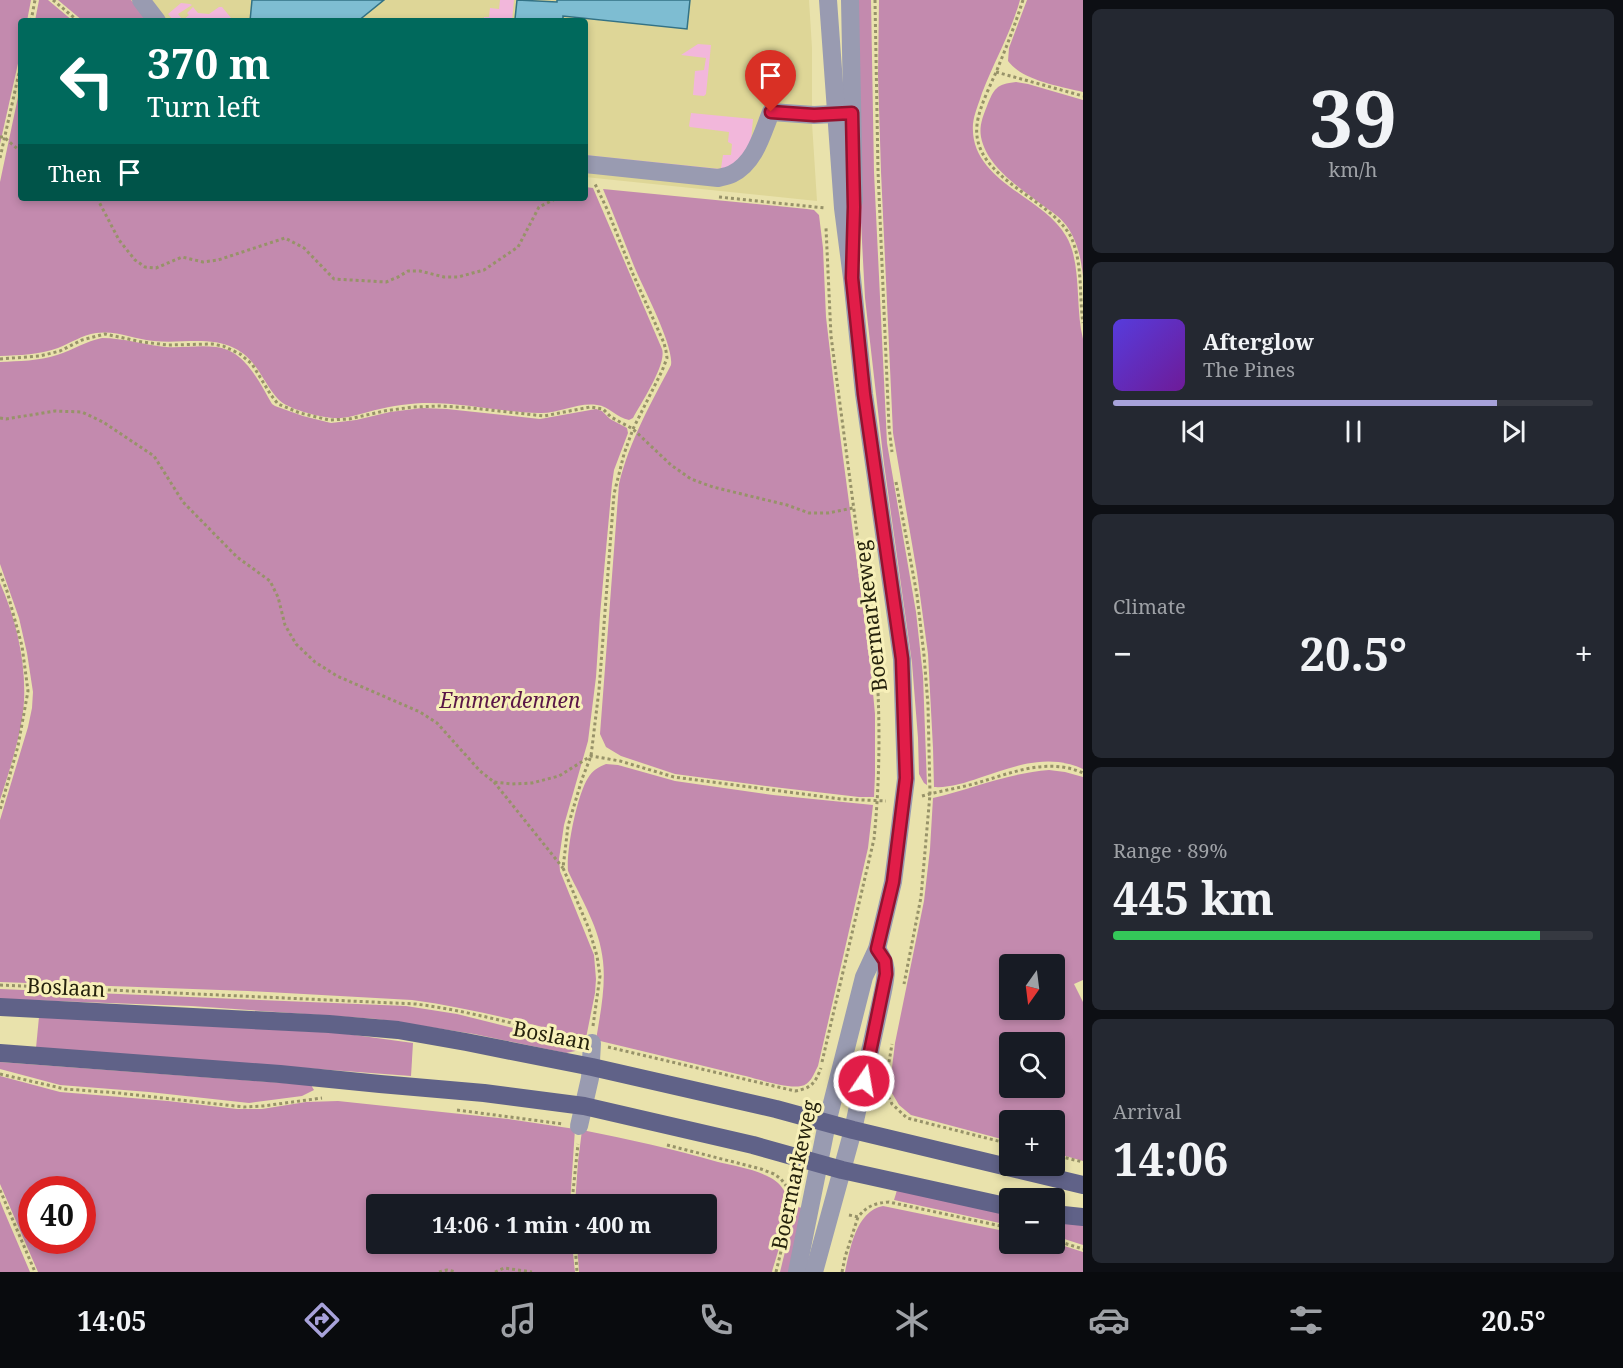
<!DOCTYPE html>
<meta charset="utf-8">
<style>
:root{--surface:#171b24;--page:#242831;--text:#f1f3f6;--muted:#9ea1a6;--line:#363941;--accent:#a7a2da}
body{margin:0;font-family:"Noto Serif",serif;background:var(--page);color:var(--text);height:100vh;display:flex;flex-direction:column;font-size:22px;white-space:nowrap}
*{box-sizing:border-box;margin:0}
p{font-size:20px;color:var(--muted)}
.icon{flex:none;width:33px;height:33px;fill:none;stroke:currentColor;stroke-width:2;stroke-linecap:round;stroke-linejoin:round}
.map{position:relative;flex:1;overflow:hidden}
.sheet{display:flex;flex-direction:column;gap:9px;padding:9px;background:#0d0f14;width:540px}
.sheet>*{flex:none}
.hud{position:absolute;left:18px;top:18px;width:570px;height:183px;border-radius:6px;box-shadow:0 3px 9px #0003;background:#00695c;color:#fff;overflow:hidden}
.needle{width:39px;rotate:194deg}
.controls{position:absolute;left:999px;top:954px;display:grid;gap:12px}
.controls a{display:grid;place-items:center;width:66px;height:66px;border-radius:6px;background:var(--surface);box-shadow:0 3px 9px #0003;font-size:30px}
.speed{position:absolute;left:18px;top:1176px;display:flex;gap:12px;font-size:30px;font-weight:700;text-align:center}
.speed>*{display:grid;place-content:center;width:78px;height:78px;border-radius:50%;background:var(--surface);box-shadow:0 3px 9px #0003;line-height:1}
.speed .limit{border:9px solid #d22;background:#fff;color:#111}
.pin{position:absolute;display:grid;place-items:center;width:51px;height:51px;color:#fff;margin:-62px -26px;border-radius:50% 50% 50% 0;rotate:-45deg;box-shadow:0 0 6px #0007}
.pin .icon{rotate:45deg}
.me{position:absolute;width:66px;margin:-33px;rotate:12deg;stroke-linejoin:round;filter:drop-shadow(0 0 4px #0008)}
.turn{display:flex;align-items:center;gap:21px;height:126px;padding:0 30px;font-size:27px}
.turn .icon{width:78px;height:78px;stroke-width:2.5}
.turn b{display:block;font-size:42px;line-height:51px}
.then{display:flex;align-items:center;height:57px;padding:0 30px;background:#0003;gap:12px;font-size:22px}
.big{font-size:45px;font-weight:700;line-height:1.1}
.sheet .card{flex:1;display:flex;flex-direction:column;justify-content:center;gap:9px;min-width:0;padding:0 21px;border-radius:9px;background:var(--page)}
.sheet .dial{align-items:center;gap:0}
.dial b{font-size:78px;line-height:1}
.song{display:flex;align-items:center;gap:18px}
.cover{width:72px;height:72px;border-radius:9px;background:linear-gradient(135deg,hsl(250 70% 55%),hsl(280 70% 35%))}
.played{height:6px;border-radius:3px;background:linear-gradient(90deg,var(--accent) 80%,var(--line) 80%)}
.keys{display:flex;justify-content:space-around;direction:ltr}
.heat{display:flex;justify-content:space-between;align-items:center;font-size:33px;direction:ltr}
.charge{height:9px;border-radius:4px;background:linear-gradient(90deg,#34c759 89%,var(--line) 0)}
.trip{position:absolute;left:366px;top:1194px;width:351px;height:60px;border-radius:6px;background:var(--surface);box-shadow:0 3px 9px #0003;font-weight:700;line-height:60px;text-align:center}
.dock{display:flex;height:96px;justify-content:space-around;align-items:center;background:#090b0e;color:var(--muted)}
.dock .icon{width:42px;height:42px}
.dock .active{color:var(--accent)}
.dock b{font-size:27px;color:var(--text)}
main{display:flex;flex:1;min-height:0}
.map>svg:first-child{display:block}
.built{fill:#ded697}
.green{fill:#f2b7db}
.forest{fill:#c38aae;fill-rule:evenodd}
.building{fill:#7ebdd2;stroke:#337285;stroke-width:1.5}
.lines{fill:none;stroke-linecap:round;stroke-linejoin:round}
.path{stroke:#979269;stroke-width:3;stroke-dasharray:3 3;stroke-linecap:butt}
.minor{stroke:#999bb1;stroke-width:18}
.major{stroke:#606288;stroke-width:18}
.route-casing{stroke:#92132f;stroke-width:15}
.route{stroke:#e11d48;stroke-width:10}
.labels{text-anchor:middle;stroke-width:6;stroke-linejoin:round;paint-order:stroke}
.street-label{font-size:21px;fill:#25220d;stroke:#f7f0b9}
.park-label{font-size:21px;font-style:italic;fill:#5a1647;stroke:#f7f0b9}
</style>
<main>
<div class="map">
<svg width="1083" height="1272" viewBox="0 0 1083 1272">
<rect width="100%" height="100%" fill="#e9e2ac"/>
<path class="built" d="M61,0H809L812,48V123L817,201L585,177V21H86Z"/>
<g class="green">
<path d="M500,0H514L512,21H484V17H489L490,8L499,9Z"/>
<path d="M181,3L190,4L192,5L178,14L183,20L189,15L187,13L193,7L198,13L209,14L219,7H222L232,19L237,21H174L168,14Z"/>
<path d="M698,44L711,45L706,94L704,96L693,95L695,71L704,70L706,58L681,55Z"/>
<path d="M691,113L753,119L751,141L746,154L727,170L585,158V155L720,169L721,168L723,155H731L732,144L728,142L729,132L690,127L689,126Z"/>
</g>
<g class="forest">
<path d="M0,0H31L27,21H21V50L0,144Z"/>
<path d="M39,0H48L73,21H35Z"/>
<path d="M58,0H131L148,21H83Z"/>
<path d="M859,0H871L874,172L887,443L916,612L923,676L927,785L924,783L919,774L918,738L912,663L884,464L865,298L859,185Z"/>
<path d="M879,0H1020C1011,32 994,62 982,93C979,103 974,114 973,124C969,181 1043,196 1066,236C1082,262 1075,308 1083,339V769C1048,753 1014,766 979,778C965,783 948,788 934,787L933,748L928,654L917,573L893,433L881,172L878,75Z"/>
<path d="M1027,0H1083V92C1060,86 1023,81 1008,61L1009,48Z"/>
<path d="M1016,82L1028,84L1083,100V276C1081,258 1077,240 1066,225C1060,217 1052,212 1045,207C1022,189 987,168 981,137C979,126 983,116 987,106C994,89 996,84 1016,82Z"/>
<path d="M21,83V198H585V187L593,188L662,349C667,364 641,403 633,418L629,420C617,418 609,406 597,405C578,402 558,414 539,413C500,412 461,402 422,403C404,404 385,407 368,412C357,415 345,419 333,418C319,417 287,409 278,399C262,381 257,359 234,348C210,336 180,344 154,341C134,339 116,330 96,333C82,335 71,343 58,348C39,355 20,355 0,356V182Z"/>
<path d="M603,189L807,209L814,210L819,215L823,248L826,317L837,412L870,661L875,714V775L874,797H859L782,788L675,774L621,756L606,747L600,734L619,484C629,442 651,403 671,365C674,345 643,288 634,266C624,241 614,215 603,189Z"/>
<path d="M102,338C124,338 144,345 166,347C183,348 199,345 216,347C245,350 259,382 272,404L275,406L303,416L331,423L356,420L390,412L422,408L447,409L540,419L596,409L602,411L610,419L627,428L628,433L614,470L612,484L600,615L596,677L588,741L564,825L559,859L560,871L594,955L596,979L595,993L586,1038C528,1023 471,1008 412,1000L248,991L0,982V820L28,727L32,708L33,692L27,653L19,618L0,564V362C19,361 39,361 57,355C73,350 86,341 102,338Z"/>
<path d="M0,583C16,619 26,661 24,701C22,733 10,769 0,800Z"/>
<path d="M606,764L618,765L675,781L773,795L873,805L868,848L818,1066C814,1074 810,1085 801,1086C787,1089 755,1078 741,1075C693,1063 645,1052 596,1040C600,1015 606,987 603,961C600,929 582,900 568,871C566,851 577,795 588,778C592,771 598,767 606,764Z"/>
<path d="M1049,770L1065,772L1083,777V980L1074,984L1083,1002V1161L1055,1153L1054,1120H1010L1009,1141L911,1115L899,1105L892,1093L890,1084L895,1043L924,901L930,849L933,798C971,789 1009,773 1049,770ZM1010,964H1054V1010H1010ZM1010,1042H1054V1088H1010Z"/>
<path d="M0,989L406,1006L457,1014L582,1045L580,1050L566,1053L474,1034L377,1019L191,1006L0,999Z"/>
<path d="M39,1017L340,1033L413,1043L411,1076L36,1048Z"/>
<path d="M0,1062L311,1085L314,1090L302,1096L249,1103L149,1092L60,1085L0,1069Z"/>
<path d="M0,1076L60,1092L168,1101L237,1109H262L306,1102L338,1101L508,1119L575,1129L570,1204H376V1244H572L575,1272H38L0,1184ZM32,1190H82V1240H32Z"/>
<path d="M582,1130C628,1139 673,1149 718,1162C735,1166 755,1169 771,1178C778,1182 783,1187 786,1195C792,1211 777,1254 772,1272H579L577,1244H706V1204H575L578,1162Z"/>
<path d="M898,1187L1009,1212V1225L894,1200Z"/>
<path d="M0,1201L4,1211L30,1272H0Z"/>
<path d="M883,1206L1009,1232L1010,1244L1055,1243L1083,1252V1272H845C850,1249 856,1211 883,1206Z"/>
<path d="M796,1207L804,1208L790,1272H780Z"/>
<path d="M1054,1219L1083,1222V1245L1055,1236Z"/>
</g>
<g class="building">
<path d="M252,0H384L358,21H250Z"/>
<path d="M517,0L557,2V0H690L687,29L563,16V21H533L515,19Z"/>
</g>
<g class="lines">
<g class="path">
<path d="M53,0L78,21"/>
<path d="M875,0L878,171L889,427L892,452"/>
<path d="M1023,0C1016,22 1008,43 999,65C992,83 979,106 977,125C971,178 1050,197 1071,237C1083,263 1079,296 1083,323"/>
<path d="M31,21L35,0"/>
<path d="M996,72L1083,96"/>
<path d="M0,137H4L21,152"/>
<path d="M0,158L21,64"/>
<path d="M719,197L825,208"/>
<path d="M97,198L119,240L135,260L145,267L156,268L182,257L203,262L218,260L285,238L304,248L334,279L386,282L398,277L408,271H420L444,277H458L484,270L518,247L539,207L557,198"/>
<path d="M0,359L40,356L60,351L82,340L105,334L142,342L168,345L212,344L223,346L240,354L252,364L271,395L278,404L300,413L329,420L349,419L384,411L413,407L440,406L472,408L544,416L590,407L603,409L611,417L633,429L671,465L691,479L713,487L787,505L809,513H828L853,508"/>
<path d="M0,418L6,419L55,411L82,412L103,422L154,456L183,502L237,557L270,581L278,597L285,625L296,644L315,662L337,676L420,712L437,723L480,771L494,782L512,784L532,783L559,776L591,756L620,761L674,777L841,799L886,801"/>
<path d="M896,482L917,595L924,655L928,705L930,794L921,897L904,984"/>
<path d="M0,573L7,591L22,646L28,691L18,746L0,810"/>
<path d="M494,782L563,868"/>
<path d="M922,796C940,791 959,788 977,783C1011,773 1048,757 1083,773"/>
<path d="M0,985L416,1004C470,1011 522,1026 575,1039"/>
<path d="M593,1026L600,976L597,956L589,929L563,868L568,826L582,779L591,756L599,690L614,494L624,454L633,429L662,371L667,358L666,351L664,343L633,274L607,209L595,184"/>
<path d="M608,1047L795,1091C812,1088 815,1083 821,1068"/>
<path d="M822,1062L874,839C879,790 880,741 878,692L831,336L826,228"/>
<path d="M0,1074L65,1089L118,1093L244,1107L263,1106L322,1098"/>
<path d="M883,1086L892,1104L907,1118L1010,1144"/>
<path d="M885,1086L892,1044"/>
<path d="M457,1110L563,1124"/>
<path d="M667,1145L761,1169L774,1174L781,1179L787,1187L793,1202"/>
<path d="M1054,1155L1083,1162"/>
<path d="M0,1190L35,1272"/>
<path d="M573,1204V1192L578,1144"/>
<path d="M849,1215L858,1217C867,1206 875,1203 889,1202L1010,1228"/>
<path d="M1054,1240L1083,1249"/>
<path d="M575,1244L577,1272"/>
<path d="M439,1272L447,1270L456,1272"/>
<path d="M495,1272L504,1268L532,1272"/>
<path d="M776,1272L782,1247"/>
<path d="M842,1272L845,1257L858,1217"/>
</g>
<g class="minor">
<path d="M141,0L157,21"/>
<path d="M850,0L854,201"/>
<path d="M585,164L718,178C722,177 728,176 732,174C755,163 762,134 771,112L814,115L852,113"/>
<path d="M579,1126L590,1078L592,1043"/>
<path d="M797,1272L827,1123L864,977L877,949L893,882L906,779L902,659L864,394L852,278L843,208L828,0"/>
<path d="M814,1272L853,1130L883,991C887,972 888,965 877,949"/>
</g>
<g class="major">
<path d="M0,1007L329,1024L398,1030L466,1042L592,1067L776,1109L853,1130L1083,1185"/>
<path d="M0,1053L280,1074L380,1084L484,1093L584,1106L753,1145L842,1170L1010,1207"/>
<path d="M1054,1214L1083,1217"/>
</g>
</g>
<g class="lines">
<g class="route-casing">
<path id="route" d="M771,112L814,115L852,113L854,207L852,278L864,394L902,659L906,778L893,882L877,949L885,961L886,974L864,1081"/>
</g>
<use href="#route" class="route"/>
</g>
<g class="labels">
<g class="street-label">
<text transform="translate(871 616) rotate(-97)" y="7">Boermarkeweg</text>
<text transform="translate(66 988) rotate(3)" y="7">Boslaan</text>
<text transform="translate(552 1036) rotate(11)" y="7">Boslaan</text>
<text transform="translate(795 1175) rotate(-78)" y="7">Boermarkeweg</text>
</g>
<g class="park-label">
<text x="510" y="708">Emmerdennen</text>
</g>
</g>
</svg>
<div class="controls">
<a><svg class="needle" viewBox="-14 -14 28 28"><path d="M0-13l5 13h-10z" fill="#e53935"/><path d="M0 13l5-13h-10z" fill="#9ea1a6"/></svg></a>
<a><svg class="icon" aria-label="search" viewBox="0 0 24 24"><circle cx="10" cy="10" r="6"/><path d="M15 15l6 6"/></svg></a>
<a>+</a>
<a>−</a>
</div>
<div class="speed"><div class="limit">40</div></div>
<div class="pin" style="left:771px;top:112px;background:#d93025"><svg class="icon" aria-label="arrive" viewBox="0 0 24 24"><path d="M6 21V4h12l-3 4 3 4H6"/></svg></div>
<svg class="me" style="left:864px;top:1081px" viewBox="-20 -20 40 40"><circle r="17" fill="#e11d48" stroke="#fff" stroke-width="3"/><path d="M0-11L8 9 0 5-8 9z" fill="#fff"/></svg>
<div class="trip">14:06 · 1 min · 400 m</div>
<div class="hud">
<div class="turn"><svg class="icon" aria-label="left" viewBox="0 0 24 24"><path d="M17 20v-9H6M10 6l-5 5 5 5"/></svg><div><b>370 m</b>Turn left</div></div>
<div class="then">Then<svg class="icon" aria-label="arrive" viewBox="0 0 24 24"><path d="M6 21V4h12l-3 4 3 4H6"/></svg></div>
</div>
</div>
<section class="sheet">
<div class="card dial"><b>39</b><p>km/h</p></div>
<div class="card">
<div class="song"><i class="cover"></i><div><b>Afterglow</b><p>The Pines</p></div></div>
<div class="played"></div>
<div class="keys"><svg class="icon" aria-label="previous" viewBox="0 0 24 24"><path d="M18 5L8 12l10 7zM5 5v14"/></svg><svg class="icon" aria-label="pause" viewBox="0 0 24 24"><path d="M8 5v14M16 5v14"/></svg><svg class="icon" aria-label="next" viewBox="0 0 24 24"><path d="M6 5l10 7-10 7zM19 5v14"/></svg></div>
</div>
<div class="card"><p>Climate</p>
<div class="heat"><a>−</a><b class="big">20.5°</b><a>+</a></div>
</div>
<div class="card"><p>Range · 89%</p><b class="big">445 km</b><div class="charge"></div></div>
<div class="card"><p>Arrival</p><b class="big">14:06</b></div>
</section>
</main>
<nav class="dock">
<b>14:05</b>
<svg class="icon active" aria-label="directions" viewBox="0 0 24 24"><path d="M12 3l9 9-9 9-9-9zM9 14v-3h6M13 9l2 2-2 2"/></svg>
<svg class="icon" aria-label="music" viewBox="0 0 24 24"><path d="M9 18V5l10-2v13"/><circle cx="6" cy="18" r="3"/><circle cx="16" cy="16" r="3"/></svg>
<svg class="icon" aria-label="phone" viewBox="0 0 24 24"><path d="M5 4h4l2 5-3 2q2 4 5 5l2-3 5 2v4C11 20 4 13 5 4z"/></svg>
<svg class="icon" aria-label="climate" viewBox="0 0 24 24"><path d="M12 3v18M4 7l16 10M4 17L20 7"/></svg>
<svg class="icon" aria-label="car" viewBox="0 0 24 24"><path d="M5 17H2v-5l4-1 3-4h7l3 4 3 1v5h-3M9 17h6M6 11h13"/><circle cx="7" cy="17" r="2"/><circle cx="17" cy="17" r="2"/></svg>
<svg class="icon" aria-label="filters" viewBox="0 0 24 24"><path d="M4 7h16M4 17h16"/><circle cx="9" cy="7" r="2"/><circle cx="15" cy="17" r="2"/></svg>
<b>20.5°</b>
</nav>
